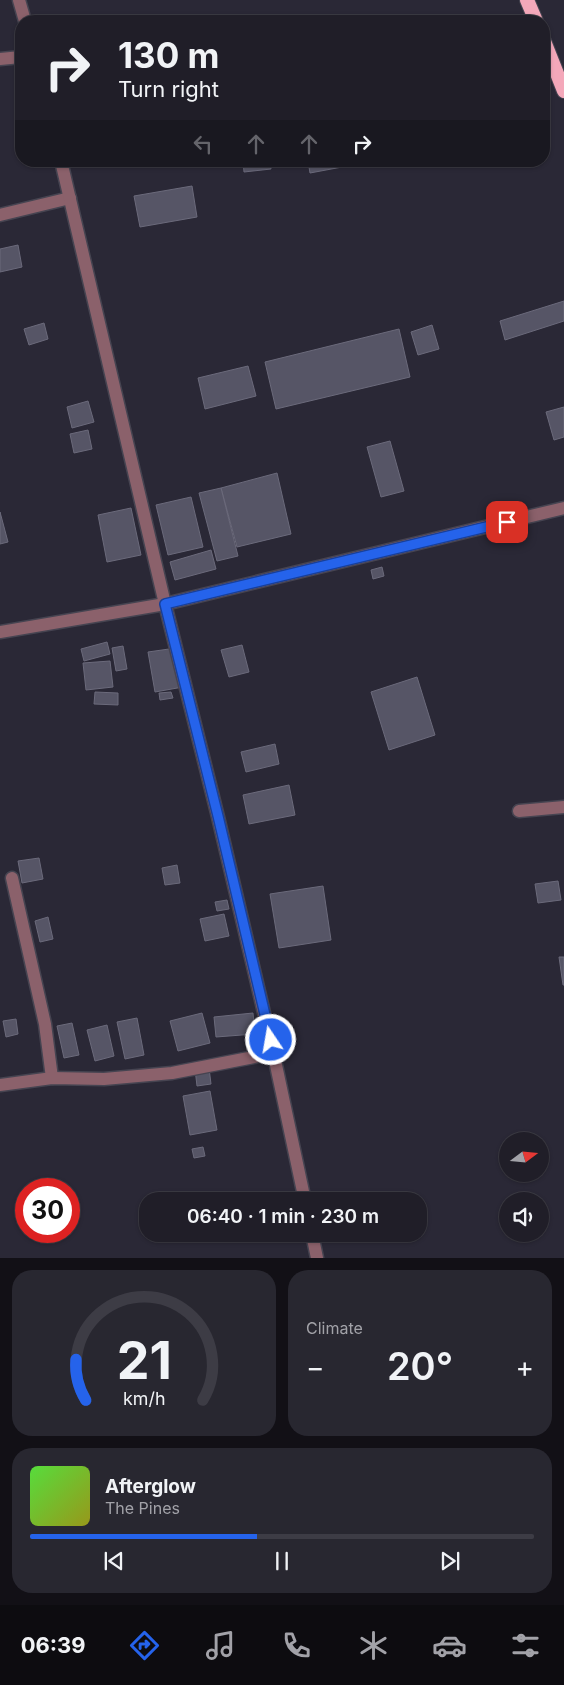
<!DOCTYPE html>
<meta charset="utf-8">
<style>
:root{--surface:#201e28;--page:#282730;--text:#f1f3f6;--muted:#a2a2a8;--line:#3d3c45;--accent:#2563eb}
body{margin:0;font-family:Inter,sans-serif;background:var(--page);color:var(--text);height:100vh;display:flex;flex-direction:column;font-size:19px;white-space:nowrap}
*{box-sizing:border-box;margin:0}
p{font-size:16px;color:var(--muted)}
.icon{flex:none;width:28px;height:28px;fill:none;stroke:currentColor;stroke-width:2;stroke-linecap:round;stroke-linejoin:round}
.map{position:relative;height:1258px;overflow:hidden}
.details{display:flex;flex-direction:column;gap:12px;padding:12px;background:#121016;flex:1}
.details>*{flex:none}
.hud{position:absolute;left:15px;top:15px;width:535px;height:152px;border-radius:20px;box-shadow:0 1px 4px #0004,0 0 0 1px var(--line);background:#201e28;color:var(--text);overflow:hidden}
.needle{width:32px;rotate:74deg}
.tools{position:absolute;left:499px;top:1132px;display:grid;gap:10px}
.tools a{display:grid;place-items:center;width:50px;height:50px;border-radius:50%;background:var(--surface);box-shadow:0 1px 4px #0004,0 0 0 1px var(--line);font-size:25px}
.speed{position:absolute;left:15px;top:1178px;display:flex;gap:10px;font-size:25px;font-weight:700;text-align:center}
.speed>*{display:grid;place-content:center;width:65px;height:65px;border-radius:50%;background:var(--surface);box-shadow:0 1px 4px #0004,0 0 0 1px var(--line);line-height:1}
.speed .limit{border:8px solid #d22;background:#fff;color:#111}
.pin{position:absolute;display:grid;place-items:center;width:42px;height:42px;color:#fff;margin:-21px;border-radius:10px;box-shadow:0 2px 8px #0006}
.me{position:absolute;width:55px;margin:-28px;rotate:348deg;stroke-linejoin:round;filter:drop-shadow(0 0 4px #0008)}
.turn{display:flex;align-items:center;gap:18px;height:105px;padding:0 20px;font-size:22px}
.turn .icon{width:65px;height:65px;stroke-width:2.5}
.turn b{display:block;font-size:35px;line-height:42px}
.lanes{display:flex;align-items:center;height:48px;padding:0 20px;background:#0003;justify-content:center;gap:25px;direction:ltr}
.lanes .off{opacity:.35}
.big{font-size:38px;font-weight:600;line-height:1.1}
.details .card{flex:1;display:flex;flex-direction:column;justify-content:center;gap:8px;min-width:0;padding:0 18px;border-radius:20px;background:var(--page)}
.details .dial{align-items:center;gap:0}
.dial svg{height:130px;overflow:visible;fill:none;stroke:var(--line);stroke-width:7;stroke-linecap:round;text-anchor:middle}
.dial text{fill:var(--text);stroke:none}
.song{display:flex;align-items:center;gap:15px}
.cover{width:60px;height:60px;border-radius:8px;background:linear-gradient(135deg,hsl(110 70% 55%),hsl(60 70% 35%))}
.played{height:5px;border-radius:2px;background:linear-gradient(90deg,var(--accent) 45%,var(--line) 45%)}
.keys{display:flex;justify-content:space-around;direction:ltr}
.heat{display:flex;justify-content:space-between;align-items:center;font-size:28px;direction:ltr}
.details .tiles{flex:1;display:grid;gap:12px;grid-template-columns:1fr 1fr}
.card:last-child{grid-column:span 2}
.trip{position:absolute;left:139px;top:1192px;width:288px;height:50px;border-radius:20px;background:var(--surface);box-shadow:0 1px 4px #0004,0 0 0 1px var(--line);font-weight:600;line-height:50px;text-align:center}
.tab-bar{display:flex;height:80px;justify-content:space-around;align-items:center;background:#0d0c10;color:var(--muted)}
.tab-bar .icon{width:35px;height:35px}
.tab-bar .selected{color:var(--accent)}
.tab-bar b{font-size:22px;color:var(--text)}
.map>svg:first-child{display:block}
.building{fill:#565566;stroke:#6b6a7b}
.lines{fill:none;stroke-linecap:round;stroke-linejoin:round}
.minor-casing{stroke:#464451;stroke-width:15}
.tertiary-casing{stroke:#464451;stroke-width:15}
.trunk-casing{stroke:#464451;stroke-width:16}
.minor{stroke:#8b616b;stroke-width:12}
.tertiary{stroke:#8b616b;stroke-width:12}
.trunk{stroke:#f4a8ba;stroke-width:14}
.route-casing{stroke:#184099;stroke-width:12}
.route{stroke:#2563eb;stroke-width:9}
</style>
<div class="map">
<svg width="564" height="1258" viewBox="0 0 564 1258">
<rect width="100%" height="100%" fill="#2a2836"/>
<g class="building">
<path d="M243,161H270L271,169L244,172Z"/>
<path d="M308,161H357L358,164L310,173Z"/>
<path d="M192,186L197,217L140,227L134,196Z"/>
<path d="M18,245L22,267L0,272V249Z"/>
<path d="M564,301V321L505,340L500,321Z"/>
<path d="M44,323L48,339L29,345L24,329Z"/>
<path d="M432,325L439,349L418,355L411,332Z"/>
<path d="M399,329L410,377L276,409L265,362Z"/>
<path d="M248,366L256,396L205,409L198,378Z"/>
<path d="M88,401L94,422L72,428L67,407Z"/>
<path d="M564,407V437L554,440L546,412Z"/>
<path d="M88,430L92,449L74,453L70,434Z"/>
<path d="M390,441L404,491L381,497L367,447Z"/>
<path d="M277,473L291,534L237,547L221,488Z"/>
<path d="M221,488L238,556L217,561L199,493Z"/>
<path d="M191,497L203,547L168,555L156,505Z"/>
<path d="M131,508L141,555L107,562L98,515Z"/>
<path d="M0,512L8,542L0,544Z"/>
<path d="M211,550L216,569L175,580L170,562Z"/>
<path d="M382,567L384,576L373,579L371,570Z"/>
<path d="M107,642L110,654L84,661L81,649Z"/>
<path d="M242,645L249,672L229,677L221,650Z"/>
<path d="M123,646L127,669L116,671L112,648Z"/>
<path d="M176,648L183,687L155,692L148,652Z"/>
<path d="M110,661L113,687L86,690L83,663Z"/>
<path d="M417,677L435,735L389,750L371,692Z"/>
<path d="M95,692L118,693V705L94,704Z"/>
<path d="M171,692L173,698L160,700L159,693Z"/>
<path d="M275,744L279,764L246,772L241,752Z"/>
<path d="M289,785L295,815L249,824L243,795Z"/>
<path d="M39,858L43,879L22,883L18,861Z"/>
<path d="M177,865L180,883L165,885L162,868Z"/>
<path d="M558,881L561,900L538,903L535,884Z"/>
<path d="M323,886L331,940L279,948L270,894Z"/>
<path d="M227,900L229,909L217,911L215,902Z"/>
<path d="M224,914L229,936L205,941L200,919Z"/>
<path d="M48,917L53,939L40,942L35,921Z"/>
<path d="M559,957H564V985H563Z"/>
<path d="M202,1013L210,1043L178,1051L170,1021Z"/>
<path d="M253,1013L255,1034L216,1037L214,1017Z"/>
<path d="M137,1018L144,1055L125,1059L117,1022Z"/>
<path d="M16,1019L18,1034L6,1037L3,1021Z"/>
<path d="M72,1023L79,1055L64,1058L57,1026Z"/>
<path d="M107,1025L114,1056L95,1061L87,1030Z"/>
<path d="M209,1068L211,1084L197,1086L195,1069Z"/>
<path d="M210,1091L217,1130L190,1135L183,1096Z"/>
<path d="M203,1147L205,1156L194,1158L192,1149Z"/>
</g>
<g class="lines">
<g class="minor-casing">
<g id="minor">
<path d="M19,0L25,21"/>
<path d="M0,59L21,57"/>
<path d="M0,215L70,198"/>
<path d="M519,811L564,807"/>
<path d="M12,878L45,1024L52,1078"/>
<path d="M273,1051L305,1201"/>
<path d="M0,1085L52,1078L104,1079L172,1073L254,1057L273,1051L218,817L165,604L61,161"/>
<path d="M312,1234L317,1258"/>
</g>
</g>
<g class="tertiary-casing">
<path id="tertiary" d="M0,632L165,604L564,508"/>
</g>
<g class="trunk-casing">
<g id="trunk">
<path d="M527,0L536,21"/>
<path d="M544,41L564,91"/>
</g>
</g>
<use href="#minor" class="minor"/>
<use href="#tertiary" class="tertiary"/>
<use href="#trunk" class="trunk"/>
</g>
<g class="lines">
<g class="route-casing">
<path id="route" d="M271,1040L218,816L165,604L507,522"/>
</g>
<use href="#route" class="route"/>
</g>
</svg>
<div class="tools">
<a><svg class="needle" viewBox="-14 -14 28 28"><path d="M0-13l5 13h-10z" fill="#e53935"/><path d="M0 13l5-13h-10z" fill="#a2a2a8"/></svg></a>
<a><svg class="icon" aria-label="sound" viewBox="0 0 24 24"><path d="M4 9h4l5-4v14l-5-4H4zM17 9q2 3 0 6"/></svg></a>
</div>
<div class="speed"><div class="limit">30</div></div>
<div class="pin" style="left:507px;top:522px;background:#d93025"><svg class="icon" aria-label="arrive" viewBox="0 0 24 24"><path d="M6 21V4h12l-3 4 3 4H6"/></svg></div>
<svg class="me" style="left:271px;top:1040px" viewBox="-20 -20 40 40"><circle r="17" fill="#2563eb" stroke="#fff" stroke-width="3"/><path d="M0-11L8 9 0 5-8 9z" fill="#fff"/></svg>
<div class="trip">06:40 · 1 min · 230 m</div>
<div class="hud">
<div class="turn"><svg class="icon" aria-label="right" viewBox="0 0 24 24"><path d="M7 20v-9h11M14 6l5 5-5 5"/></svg><div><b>130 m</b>Turn right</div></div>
<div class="lanes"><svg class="icon off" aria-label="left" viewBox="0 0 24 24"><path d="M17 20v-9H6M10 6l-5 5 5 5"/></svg><svg class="icon off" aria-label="ahead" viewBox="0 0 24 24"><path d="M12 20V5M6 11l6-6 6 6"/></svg><svg class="icon off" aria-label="ahead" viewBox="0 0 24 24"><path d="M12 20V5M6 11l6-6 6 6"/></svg><svg class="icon" aria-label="right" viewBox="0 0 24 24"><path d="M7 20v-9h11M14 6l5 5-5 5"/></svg></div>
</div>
</div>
<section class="details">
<div class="tiles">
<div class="card dial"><svg viewBox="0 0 100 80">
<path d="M14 69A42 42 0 1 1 86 69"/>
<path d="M14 69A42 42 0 0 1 8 44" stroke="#2563eb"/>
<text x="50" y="56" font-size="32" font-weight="700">21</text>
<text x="50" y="72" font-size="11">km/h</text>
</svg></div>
<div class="card"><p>Climate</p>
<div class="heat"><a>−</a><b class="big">20°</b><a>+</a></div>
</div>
<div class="card">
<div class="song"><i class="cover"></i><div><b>Afterglow</b><p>The Pines</p></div></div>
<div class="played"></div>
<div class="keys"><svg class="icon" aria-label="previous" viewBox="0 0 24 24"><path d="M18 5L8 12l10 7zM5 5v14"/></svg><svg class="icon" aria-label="pause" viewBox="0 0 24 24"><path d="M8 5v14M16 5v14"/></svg><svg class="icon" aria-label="next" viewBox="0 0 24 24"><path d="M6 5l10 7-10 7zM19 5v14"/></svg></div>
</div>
</div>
</section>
<nav class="tab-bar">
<b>06:39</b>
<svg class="icon selected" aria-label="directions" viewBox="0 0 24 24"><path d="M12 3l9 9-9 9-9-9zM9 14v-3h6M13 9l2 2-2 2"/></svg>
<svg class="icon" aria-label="music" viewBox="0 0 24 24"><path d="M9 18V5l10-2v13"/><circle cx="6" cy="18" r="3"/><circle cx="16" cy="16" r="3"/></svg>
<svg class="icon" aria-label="phone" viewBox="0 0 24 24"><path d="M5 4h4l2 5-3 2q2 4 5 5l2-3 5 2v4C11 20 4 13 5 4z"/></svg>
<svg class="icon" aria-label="climate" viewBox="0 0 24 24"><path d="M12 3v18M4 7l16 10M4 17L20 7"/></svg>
<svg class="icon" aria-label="car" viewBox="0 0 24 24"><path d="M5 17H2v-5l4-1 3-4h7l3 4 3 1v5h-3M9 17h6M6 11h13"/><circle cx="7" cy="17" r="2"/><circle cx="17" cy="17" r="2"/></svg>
<svg class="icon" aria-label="filters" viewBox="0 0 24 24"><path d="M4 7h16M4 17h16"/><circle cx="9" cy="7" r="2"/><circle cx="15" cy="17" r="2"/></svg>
</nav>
